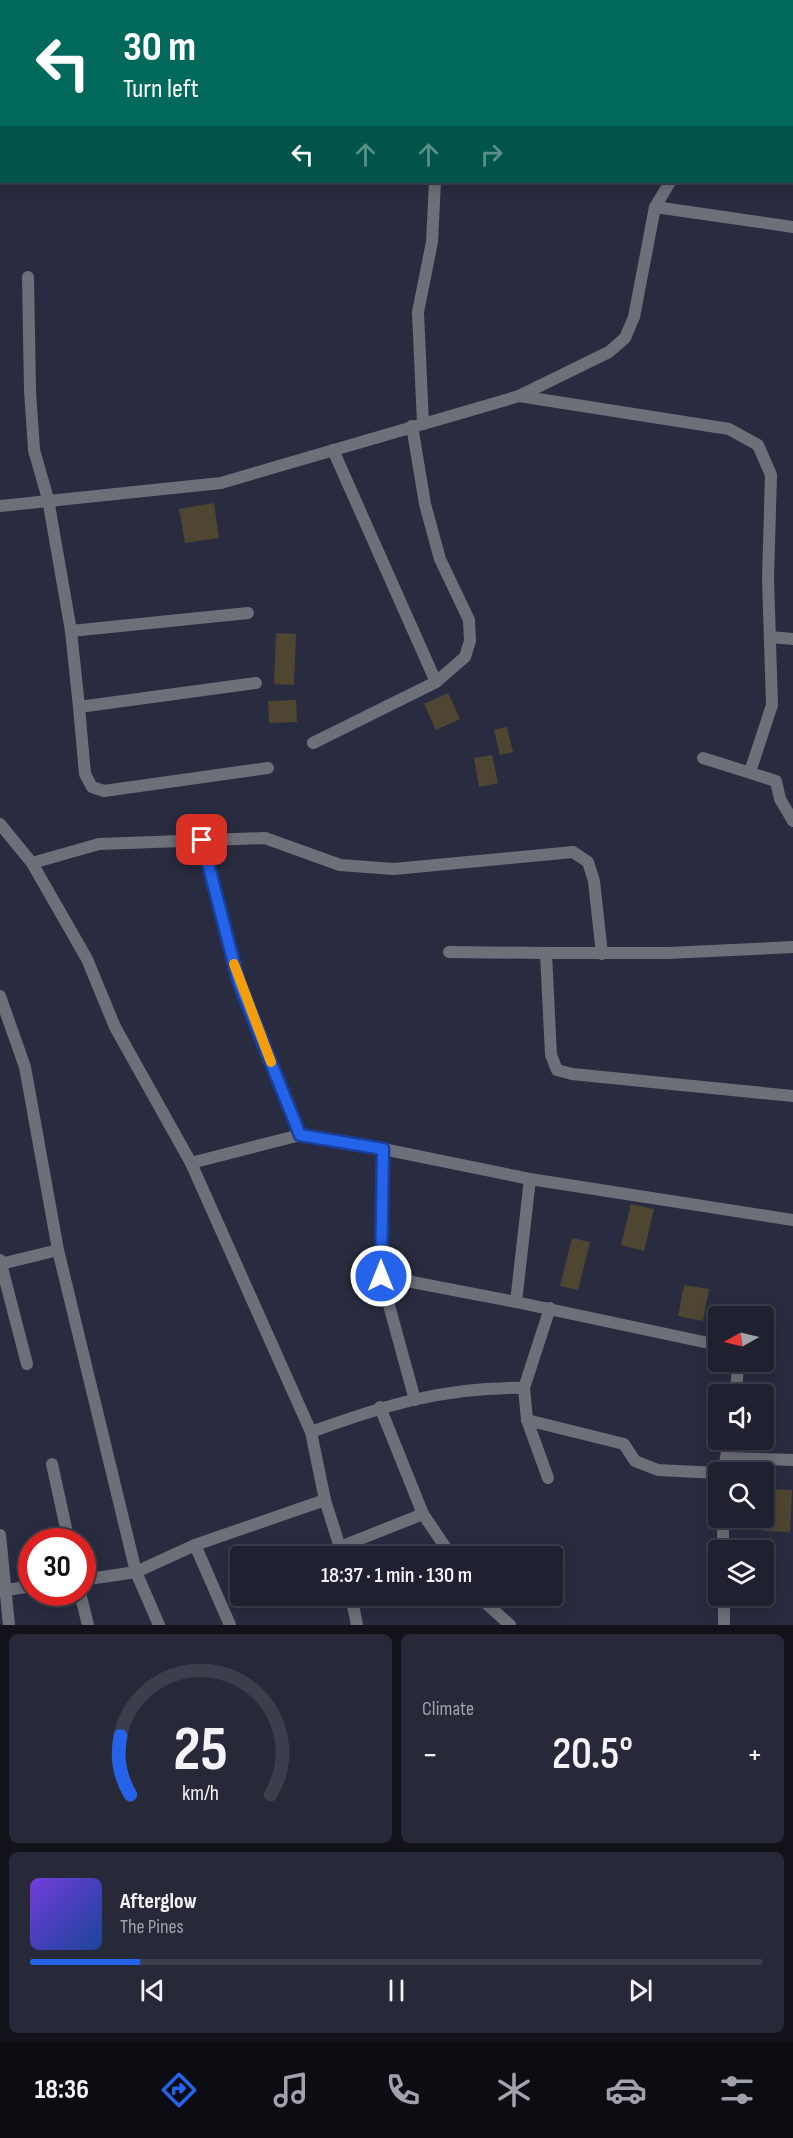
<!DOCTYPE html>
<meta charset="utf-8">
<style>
:root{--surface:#1f2130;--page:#272938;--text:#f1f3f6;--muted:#a1a3ab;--line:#3c3e4c;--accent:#2563eb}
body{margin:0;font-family:"Sofia Sans Condensed",sans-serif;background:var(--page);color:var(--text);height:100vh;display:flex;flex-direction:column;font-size:22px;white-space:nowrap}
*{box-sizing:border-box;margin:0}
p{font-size:20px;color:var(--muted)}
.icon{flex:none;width:33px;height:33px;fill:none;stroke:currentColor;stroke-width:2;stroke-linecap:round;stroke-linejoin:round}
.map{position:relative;height:1625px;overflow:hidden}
.panel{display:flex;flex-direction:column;gap:9px;padding:9px;background:#11121a;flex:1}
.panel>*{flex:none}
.top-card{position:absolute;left:0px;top:0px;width:794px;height:183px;box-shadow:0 3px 15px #0003,0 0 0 2px var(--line);background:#00695c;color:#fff;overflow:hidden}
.needle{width:39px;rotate:262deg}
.buttons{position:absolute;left:708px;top:1306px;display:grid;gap:12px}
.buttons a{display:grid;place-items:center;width:66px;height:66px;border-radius:6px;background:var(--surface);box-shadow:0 3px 15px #0003,0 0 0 2px var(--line);font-size:30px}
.speed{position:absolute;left:18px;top:1528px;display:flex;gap:12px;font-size:30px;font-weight:700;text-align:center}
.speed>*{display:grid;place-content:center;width:78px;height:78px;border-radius:50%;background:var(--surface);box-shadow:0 3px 15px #0003,0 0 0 2px var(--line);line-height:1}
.speed .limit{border:9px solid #d22;background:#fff;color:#111}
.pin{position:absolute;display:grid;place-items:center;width:51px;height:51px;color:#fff;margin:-26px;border-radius:12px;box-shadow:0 3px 9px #0006}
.me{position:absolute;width:66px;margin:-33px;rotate:0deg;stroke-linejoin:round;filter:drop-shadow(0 0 4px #0008)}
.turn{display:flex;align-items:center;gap:21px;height:126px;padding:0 24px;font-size:27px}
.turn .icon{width:78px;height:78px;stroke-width:2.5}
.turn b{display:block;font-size:42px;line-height:51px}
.lanes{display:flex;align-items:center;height:57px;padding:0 24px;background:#0003;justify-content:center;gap:30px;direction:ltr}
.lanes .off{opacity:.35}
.big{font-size:45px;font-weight:600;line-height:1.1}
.panel .widget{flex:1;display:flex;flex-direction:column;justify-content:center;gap:9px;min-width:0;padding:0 21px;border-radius:9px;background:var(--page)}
.panel .dial{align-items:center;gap:0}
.dial svg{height:156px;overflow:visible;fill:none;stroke:var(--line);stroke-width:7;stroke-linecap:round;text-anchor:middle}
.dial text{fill:var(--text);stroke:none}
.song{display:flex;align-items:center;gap:18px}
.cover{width:72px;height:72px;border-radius:9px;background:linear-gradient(135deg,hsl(260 70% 55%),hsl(220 70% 35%))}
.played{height:6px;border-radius:3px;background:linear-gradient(90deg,var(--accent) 15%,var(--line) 15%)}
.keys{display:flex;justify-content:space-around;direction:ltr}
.heat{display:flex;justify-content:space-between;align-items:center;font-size:33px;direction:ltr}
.panel .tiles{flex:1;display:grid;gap:9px;grid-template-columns:1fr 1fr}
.widget:last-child{grid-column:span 2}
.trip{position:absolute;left:230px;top:1546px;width:333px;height:60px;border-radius:6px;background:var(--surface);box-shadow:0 3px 15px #0003,0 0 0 2px var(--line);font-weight:600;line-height:60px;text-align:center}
.dock{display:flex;height:96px;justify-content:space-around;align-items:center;background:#0c0d13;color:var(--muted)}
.dock .icon{width:42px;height:42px}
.dock .selected{color:var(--accent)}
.dock b{font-size:27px;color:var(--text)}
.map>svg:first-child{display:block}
.building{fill:#4e4630}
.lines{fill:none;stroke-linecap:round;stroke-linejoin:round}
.street{stroke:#6d6f79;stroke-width:12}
.route-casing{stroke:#184099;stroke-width:15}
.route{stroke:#2563eb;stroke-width:10}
.slow{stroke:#f59e0b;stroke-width:10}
</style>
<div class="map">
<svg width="793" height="1625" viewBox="0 0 793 1625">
<rect width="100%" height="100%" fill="#292c40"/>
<g class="building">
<path d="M214,503L219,538L185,543L179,509Z"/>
<path d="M276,633L296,634L294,685L274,684Z"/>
<path d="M448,693L460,719L436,730L424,704Z"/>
<path d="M296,700L297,722L269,723L268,701Z"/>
<path d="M507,727L513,752L500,755L494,730Z"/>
<path d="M492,755L498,783L479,787L474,758Z"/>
<path d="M631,1204L654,1209L644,1251L621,1245Z"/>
<path d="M572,1238L590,1242L578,1290L560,1286Z"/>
<path d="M684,1285L709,1289L703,1321L678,1316Z"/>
<path d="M764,1407H768L767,1436L764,1435Z"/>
<path d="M765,1489L792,1490L790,1532L763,1531Z"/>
</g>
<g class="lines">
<g class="street">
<path d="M790,1H793"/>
<path d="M792,25L793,34"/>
<path d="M792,79H793"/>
<path d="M792,148H793"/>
<path d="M655,207L793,227"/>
<path d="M28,277L30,390L34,450L48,499L71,631L79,707L256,683"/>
<path d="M519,396L729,429L758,445L771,475L768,579L772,705L750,772"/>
<path d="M423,424L418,312L432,242L435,182"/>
<path d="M333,450L436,682"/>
<path d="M0,506L221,483L519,396L609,352L625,338L634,317L655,207L670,182"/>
<path d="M71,631L248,613"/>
<path d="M770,637L793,639"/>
<path d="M79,707L85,774L92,787L104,791L268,768"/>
<path d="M313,743L436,682L465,657L470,641L469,620L440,559L425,504L412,426"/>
<path d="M703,758L776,781L780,799L793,821"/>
<path d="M0,824L32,863L87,959L115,1027L191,1163"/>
<path d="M203,840L239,983L300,1135"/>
<path d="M32,863L99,844L265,838L340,865L394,869L573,852L588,862L594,881L602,954"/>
<path d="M449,952L546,953L551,1055L557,1070L572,1074L793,1096"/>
<path d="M546,953H668L793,947"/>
<path d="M0,996L25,1067L58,1250L136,1572L159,1625"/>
<path d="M530,1179L516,1302L718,1345"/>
<path d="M0,1260L27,1364"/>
<path d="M1,1264L58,1250"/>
<path d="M381,1276L383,1149"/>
<path d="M736,1395L738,1362"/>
<path d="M415,1400L381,1276L516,1302"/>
<path d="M527,1420L624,1444L635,1461L658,1470L718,1473"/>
<path d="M311,1432C383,1406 446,1386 524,1388"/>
<path d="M727,1458L793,1460"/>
<path d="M725,1463L729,1440"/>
<path d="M52,1464L69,1542"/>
<path d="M548,1478L527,1420L524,1388L550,1308"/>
<path d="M423,1514L452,1557"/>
<path d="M723,1518V1551"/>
<path d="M0,1535L9,1625"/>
<path d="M195,1545L230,1625"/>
<path d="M340,1547L423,1514L380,1407"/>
<path d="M343,1557L325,1500L311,1432L191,1163L300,1135L383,1149L530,1179L793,1220"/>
<path d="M82,1580L136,1572L195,1545L325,1500"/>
<path d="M0,1591L32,1586"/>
<path d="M80,1593L88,1625"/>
<path d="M351,1596L357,1625"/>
<path d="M478,1596L510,1625"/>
<path d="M724,1596V1625"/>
</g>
</g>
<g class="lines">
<g class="route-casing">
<path id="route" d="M202,840L239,983L300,1135L383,1149L381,1276"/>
</g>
<use href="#route" class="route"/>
<path class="slow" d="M234,964L271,1062"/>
</g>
</svg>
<div class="buttons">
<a><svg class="needle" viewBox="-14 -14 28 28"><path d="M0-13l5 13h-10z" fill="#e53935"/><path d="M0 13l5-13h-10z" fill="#a1a3ab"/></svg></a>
<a><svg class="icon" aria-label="sound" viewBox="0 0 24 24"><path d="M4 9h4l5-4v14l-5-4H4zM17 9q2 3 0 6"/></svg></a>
<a><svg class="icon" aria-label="search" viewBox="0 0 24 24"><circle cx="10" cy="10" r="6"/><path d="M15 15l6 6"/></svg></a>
<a><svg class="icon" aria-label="layers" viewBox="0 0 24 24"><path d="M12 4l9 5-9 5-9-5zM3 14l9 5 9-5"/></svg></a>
</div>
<div class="speed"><div class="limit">30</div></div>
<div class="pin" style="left:202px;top:840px;background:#d93025"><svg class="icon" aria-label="arrive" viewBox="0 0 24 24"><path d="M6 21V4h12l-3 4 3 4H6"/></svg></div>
<svg class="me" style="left:381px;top:1276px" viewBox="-20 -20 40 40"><circle r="17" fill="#2563eb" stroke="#fff" stroke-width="3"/><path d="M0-11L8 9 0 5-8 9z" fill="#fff"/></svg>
<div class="trip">18:37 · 1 min · 130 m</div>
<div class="top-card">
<div class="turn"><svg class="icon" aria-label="left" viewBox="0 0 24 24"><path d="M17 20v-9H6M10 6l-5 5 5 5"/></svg><div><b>30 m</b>Turn left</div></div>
<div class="lanes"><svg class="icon" aria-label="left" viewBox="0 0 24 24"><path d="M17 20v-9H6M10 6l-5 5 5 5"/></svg><svg class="icon off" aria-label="ahead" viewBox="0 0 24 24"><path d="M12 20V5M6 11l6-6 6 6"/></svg><svg class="icon off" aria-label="ahead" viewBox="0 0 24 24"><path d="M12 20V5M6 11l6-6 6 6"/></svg><svg class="icon off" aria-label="right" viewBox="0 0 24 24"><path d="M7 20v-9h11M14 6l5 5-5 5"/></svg></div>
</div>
</div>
<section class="panel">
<div class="tiles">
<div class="widget dial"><svg viewBox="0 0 100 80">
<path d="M14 69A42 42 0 1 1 86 69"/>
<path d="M14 69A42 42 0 0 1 9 39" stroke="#2563eb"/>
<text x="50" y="56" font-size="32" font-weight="700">25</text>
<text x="50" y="72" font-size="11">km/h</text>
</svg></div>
<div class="widget"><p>Climate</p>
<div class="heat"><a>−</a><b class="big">20.5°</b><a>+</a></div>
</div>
<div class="widget">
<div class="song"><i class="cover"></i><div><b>Afterglow</b><p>The Pines</p></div></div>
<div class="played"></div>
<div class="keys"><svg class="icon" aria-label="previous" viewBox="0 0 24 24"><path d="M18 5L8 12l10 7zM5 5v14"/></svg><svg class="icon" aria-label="pause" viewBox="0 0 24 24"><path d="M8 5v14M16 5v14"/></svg><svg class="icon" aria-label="next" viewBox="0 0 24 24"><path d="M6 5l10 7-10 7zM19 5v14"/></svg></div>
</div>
</div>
</section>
<nav class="dock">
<b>18:36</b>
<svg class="icon selected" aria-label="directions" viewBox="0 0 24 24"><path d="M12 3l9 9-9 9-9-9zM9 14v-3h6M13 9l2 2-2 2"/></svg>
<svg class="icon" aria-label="music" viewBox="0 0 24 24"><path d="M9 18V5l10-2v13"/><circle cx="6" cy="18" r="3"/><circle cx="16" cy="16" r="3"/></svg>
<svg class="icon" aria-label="phone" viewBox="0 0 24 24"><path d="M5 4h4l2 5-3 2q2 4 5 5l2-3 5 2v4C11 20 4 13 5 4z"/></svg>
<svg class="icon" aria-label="climate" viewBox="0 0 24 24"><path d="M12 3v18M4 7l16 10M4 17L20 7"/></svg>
<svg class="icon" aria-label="car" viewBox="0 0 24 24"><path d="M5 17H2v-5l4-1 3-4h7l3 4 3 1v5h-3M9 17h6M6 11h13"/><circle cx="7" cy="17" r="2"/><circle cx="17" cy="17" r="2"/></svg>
<svg class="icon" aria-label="filters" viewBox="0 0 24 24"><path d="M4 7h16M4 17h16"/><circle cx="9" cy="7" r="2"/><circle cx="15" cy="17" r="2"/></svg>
</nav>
